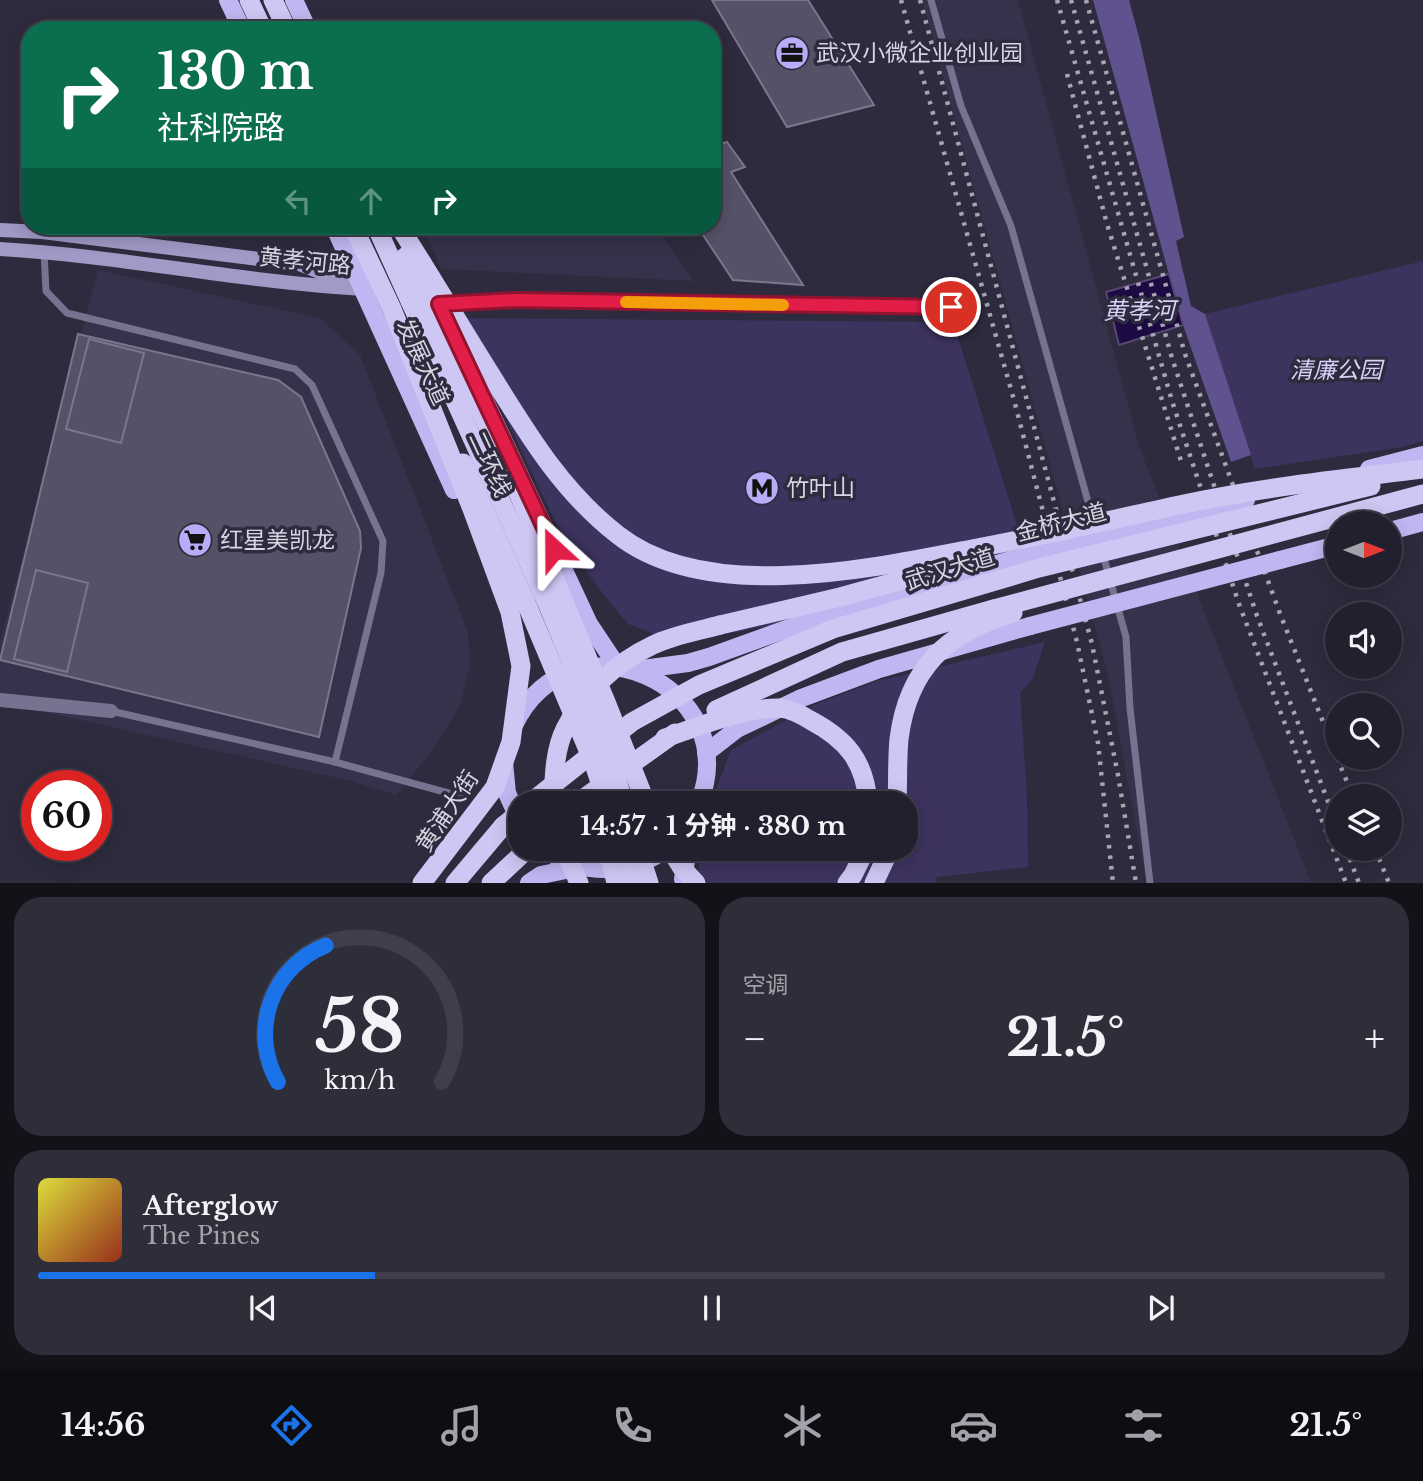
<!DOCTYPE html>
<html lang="zh">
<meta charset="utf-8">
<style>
:root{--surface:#22202e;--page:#2e2d3a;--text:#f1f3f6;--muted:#a2a3aa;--line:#3f3e4a;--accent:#1a73e8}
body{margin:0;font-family:"Libre Baskerville","Noto Sans SC",serif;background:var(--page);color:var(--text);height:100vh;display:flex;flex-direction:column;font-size:26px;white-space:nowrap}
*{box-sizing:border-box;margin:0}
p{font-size:23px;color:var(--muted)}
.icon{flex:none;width:38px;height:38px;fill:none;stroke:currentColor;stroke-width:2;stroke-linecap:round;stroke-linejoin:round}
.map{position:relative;height:883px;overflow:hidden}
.panel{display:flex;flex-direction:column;gap:14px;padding:14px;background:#131219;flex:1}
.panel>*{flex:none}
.hud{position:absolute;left:21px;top:21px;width:700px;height:214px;border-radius:28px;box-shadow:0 4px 18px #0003,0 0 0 2px var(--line);background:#0b6e4f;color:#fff;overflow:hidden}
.needle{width:46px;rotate:90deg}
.fabs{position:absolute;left:1325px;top:511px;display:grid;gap:14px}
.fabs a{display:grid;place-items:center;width:77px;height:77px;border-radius:50%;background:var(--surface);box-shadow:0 4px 18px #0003,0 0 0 2px var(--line);font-size:35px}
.speed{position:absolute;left:21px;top:770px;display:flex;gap:14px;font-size:35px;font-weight:700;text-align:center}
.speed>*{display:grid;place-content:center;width:91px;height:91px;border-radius:50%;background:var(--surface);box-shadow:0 4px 18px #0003,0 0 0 2px var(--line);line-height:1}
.speed .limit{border:10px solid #d22;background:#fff;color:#111}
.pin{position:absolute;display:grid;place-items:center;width:60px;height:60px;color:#fff;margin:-30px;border:4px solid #fff;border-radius:50%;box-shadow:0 2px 7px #0007}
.me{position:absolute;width:77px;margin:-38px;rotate:336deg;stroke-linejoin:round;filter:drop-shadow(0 0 5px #0008)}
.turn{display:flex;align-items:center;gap:24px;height:147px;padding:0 21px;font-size:32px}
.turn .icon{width:91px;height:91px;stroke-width:2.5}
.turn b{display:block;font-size:49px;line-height:60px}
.lanes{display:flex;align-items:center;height:66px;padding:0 21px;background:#0003;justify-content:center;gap:35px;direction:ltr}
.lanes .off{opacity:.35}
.big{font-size:52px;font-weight:700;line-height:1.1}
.panel .tile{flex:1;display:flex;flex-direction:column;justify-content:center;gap:10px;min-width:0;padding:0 24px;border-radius:28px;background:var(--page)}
.panel .dial{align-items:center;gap:0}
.dial svg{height:182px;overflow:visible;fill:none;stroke:var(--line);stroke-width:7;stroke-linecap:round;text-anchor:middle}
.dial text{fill:var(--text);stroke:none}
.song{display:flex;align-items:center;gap:21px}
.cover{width:84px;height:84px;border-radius:10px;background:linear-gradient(135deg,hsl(60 70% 55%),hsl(10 70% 35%))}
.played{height:7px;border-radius:4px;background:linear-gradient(90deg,var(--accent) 25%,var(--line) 25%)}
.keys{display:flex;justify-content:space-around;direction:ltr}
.heat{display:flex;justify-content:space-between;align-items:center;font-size:38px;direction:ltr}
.panel .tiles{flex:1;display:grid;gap:14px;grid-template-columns:1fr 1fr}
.tile:last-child{grid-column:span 2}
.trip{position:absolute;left:508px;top:791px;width:410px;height:70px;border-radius:28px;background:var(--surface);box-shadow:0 4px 18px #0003,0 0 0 2px var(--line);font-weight:700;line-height:70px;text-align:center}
.menu{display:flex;height:112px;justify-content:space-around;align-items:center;background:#0e0d12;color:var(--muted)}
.menu .icon{width:49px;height:49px}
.menu .selected{color:var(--accent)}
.menu b{font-size:32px;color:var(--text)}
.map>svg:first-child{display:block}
.built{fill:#36324b}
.green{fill:#3d335f}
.forest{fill:#5f528f}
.water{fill:#1e0a42;stroke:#554771;stroke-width:2}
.building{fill:#555167;stroke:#7a778d;stroke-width:2}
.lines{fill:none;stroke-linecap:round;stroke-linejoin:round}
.service{stroke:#77728f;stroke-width:7}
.minor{stroke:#77728f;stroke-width:14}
.secondary{stroke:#a199c6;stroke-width:14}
.primary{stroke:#c1b6f1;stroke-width:18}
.trunk{stroke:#cfc7f3;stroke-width:19}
.rail{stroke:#a6a5b3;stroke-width:4.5;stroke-dasharray:3.5 7;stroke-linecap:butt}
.primary-bridge{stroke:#c1b6f1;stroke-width:18}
.trunk-bridge{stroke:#cfc7f3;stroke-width:19}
.route-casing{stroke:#92132f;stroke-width:18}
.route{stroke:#e11d48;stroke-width:12}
.slow{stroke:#f59e0b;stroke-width:12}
.labels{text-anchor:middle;stroke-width:7;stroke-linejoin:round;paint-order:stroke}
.poi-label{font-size:23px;fill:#d5d4e0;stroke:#2e2b3e;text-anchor:start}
.street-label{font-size:23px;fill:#d5d4e0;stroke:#2e2b3e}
.park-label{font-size:23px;font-style:italic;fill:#d7d2f6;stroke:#2e2b3e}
.water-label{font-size:24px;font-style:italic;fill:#d7d1f6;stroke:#2e2b3e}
</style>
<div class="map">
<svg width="1423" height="883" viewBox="0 0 1423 883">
<rect width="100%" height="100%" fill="#2e2b3e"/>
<g class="built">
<path d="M922,0H1018L1140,449L1311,882H1146L1108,674Z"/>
<path d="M423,226H655L694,281L441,269Z"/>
<path d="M98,270L320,318L360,355L468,632L470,665L460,706L431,752L396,795L351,781L0,702V641Z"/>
</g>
<g class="green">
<path d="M1423,261V441L1402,447L1255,469L1205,314Z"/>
<path d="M458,318L953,322L1024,547L798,619L717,636L665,638L628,624L604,595L566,544Z"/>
<path d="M1045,642L1033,678L1020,693L1027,796L1028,867L937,877L935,883H698L700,849H905V803H711L731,750L814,705L877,681Z"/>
</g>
<path class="forest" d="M1093,0H1129L1140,41L1184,237L1176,241L1191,306L1205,314L1251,455L1231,462L1183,325Z"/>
<path class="water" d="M1169,274L1183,325L1119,345L1106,292Z"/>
<g class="building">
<path d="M712,0H808L874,105L787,127Z"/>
<path d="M727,142L745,167L731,172L803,285L733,280L697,226H712V147Z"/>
<path d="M78,334L278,380L301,397L360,531L361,548L319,737L0,660Z"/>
<path d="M89,339L144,353L121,443L66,429Z"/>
<path d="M36,570L88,583L67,672L14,659Z"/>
</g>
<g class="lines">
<g class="service">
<path d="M931,0L961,106L1011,226L1094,523"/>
<path d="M44,252L46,291L67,313L295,369L312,385L383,541L381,573L335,762"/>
<path d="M1103,555L1126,637L1130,708L1150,883"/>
<path d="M111,711L335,762L463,797"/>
</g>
<g class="minor">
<path d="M441,304L516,300L951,307"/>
<path d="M0,700L111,711"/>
</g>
<path class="secondary" d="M0,230L42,232L299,264L363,289C241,282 122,256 0,249"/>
<g class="primary">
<path d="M228,0L242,30"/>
<path d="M294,0L308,30"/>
<path d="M334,226L454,490"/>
<path d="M445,315L589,624L617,666"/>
<path d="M1369,469L1423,455"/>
<path d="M1390,531L1423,522"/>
<path d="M1280,560L1337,545"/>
<path d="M635,670L688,663L709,657L825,615L1011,560"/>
<path d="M514,725C571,607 746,685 699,803"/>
<path d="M706,753L737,729L799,699L879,669L1030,626"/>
<path d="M504,762L507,793L520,822"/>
<path d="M545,849C571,869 606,874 638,864C648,861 658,854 667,849"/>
<path d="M683,879L688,849"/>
<path d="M529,883L541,875L580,867"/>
</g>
<g class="trunk">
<path d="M249,0L263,30"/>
<path d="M273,0L287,30"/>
<path d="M463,463L524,598"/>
<path d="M720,625L840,597L979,559"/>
<path d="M716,710L842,652L994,609"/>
<path d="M455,883L503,826"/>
<path d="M847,883L853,875L866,849"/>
<path d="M874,883L890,849"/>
</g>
<g class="rail">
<path d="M901,0L1014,400L1077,642L1098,743L1113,883"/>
<path d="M920,0L1092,644L1118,775L1136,883"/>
<path d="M1057,0L1172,401L1239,604L1346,883"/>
<path d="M1071,0L1172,358L1257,616L1337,825"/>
<path d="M1086,0L1185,354L1279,611L1337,757"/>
<path d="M1067,74L1107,224L1182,464"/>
<path d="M1337,758L1353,796"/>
<path d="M1346,849L1359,883"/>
<path d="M1375,849L1389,883"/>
</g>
<g class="primary-bridge">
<path d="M1011,560L1246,500"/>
<path d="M1030,626L1280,560"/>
</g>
<g class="trunk-bridge">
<path d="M353,226L392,309L472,509L510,612L521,666L511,742L495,787L422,883"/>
<path d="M376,226L547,603L608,751L624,803"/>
<path d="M399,226C429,273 458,322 488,370C526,431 560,490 618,535C707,605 874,568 977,548C1046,535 1115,519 1184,504C1263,487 1343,479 1423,469"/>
<path d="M406,256L509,471L606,702L646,803"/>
<path d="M524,598L594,764L607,803"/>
<path d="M994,609L1423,494"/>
<path d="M665,738C697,727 747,707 780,708C789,709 802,715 810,720C846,739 865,761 868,803"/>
<path d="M530,803L632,722L699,685L833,629L1039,568L1371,486"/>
<path d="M553,803C554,780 554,751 565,729C583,692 617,662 653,645C674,635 699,631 720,625"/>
<path d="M577,803L675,733"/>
<path d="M897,803C898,782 897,760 899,739C908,668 947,632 1013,613"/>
<path d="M503,826L520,812"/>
<path d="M564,849L579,883"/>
<path d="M608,849L616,883"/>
<path d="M621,849L631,883"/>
<path d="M638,849L649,883"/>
<path d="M670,849L682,868L696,883"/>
<path d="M491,883L521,855"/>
</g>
</g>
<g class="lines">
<g class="route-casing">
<path id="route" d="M554,549L439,304L516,300L951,307"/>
</g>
<use href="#route" class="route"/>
<path class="slow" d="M626,302L783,305"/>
</g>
<defs>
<g id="office-disc" transform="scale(1.75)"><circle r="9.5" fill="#b9abf7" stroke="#2e2b3e"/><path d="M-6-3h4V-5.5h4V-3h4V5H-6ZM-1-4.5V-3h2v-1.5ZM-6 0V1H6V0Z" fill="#111"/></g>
<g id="metro-disc" transform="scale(1.75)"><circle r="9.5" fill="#b9abf7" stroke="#2e2b3e"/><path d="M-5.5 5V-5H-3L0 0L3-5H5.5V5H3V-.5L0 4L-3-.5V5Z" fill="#111"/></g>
<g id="supermarket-disc" transform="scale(1.75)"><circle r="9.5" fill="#b9abf7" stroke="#2e2b3e"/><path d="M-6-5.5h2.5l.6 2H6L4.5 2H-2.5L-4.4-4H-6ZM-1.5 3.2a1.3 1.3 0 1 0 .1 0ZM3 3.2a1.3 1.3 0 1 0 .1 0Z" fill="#111"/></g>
</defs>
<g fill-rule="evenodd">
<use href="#office-disc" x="792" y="53"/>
<use href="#metro-disc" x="762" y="488"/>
<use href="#supermarket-disc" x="195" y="540"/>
</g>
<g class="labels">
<g class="poi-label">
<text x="816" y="61">武汉小微企业创业园</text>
<text x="786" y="496">竹叶山</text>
<text x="220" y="548">红星美凯龙</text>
</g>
<g class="street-label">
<text transform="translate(305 261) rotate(6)" y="8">黄孝河路</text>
<text transform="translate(423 362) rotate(65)" y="8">发展大道</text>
<text transform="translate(490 464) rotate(65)" y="8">二环线</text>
<text transform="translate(1061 522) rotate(-14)" y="8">金桥大道</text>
<text transform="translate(950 569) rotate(-17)" y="8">武汉大道</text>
<text transform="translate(447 811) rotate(-56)" y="8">黄浦大街</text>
</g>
<g class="park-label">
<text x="1336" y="378">清廉公园</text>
</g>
<g class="water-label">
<text x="1139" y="319">黄孝河</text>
</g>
</g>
</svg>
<div class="fabs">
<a><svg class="needle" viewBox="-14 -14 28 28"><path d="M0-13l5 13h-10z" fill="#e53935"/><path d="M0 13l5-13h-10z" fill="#a2a3aa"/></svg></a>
<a><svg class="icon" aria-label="sound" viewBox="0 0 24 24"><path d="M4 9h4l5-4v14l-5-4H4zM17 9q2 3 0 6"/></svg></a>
<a><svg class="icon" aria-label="search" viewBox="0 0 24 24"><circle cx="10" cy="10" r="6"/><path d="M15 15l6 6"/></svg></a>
<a><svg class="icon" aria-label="layers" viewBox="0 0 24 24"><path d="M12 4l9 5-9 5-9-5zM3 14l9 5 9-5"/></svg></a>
</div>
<div class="speed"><div class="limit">60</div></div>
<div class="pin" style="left:951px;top:307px;background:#d93025"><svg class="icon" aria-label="arrive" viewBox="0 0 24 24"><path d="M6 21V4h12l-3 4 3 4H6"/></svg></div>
<svg class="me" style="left:554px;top:549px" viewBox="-20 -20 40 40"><path d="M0-17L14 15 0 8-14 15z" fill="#e11d48" stroke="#fff" stroke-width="4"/></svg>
<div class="trip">14:57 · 1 分钟 · 380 m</div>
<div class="hud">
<div class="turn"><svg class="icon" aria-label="right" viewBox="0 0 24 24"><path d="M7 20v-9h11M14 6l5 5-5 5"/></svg><div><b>130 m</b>社科院路</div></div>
<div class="lanes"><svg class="icon off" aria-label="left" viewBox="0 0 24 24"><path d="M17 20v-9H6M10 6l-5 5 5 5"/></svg><svg class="icon off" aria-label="ahead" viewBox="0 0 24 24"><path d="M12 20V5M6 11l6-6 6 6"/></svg><svg class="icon" aria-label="right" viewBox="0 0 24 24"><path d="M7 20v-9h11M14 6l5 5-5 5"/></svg></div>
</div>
</div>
<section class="panel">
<div class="tiles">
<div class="tile dial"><svg viewBox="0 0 100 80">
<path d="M14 69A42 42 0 1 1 86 69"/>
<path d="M14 69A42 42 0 0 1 35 9" stroke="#1a73e8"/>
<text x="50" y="56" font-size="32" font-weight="700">58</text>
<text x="50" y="72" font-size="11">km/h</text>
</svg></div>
<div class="tile"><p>空调</p>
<div class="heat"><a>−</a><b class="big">21.5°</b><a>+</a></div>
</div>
<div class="tile">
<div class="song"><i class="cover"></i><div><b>Afterglow</b><p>The Pines</p></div></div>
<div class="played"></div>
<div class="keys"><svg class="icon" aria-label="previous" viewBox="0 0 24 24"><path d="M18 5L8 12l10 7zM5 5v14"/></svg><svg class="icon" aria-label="pause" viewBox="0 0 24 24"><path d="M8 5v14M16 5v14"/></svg><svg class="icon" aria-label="next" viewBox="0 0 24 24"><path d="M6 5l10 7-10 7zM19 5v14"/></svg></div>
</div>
</div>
</section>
<nav class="menu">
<b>14:56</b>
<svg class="icon selected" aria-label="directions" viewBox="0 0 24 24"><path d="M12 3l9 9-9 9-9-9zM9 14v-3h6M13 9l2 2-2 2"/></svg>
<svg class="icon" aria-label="music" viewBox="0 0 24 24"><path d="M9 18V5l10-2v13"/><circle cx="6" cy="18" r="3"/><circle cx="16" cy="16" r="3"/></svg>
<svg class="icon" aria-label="phone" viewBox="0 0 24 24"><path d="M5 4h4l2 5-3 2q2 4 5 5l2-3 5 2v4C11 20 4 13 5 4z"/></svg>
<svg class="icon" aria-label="climate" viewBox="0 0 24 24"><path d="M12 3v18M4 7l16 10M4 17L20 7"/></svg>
<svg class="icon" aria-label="car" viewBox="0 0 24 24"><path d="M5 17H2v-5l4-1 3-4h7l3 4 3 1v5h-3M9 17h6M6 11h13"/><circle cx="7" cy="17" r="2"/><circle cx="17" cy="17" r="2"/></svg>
<svg class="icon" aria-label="filters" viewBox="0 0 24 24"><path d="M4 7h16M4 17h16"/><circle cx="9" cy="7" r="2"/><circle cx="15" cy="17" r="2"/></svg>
<b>21.5°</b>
</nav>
